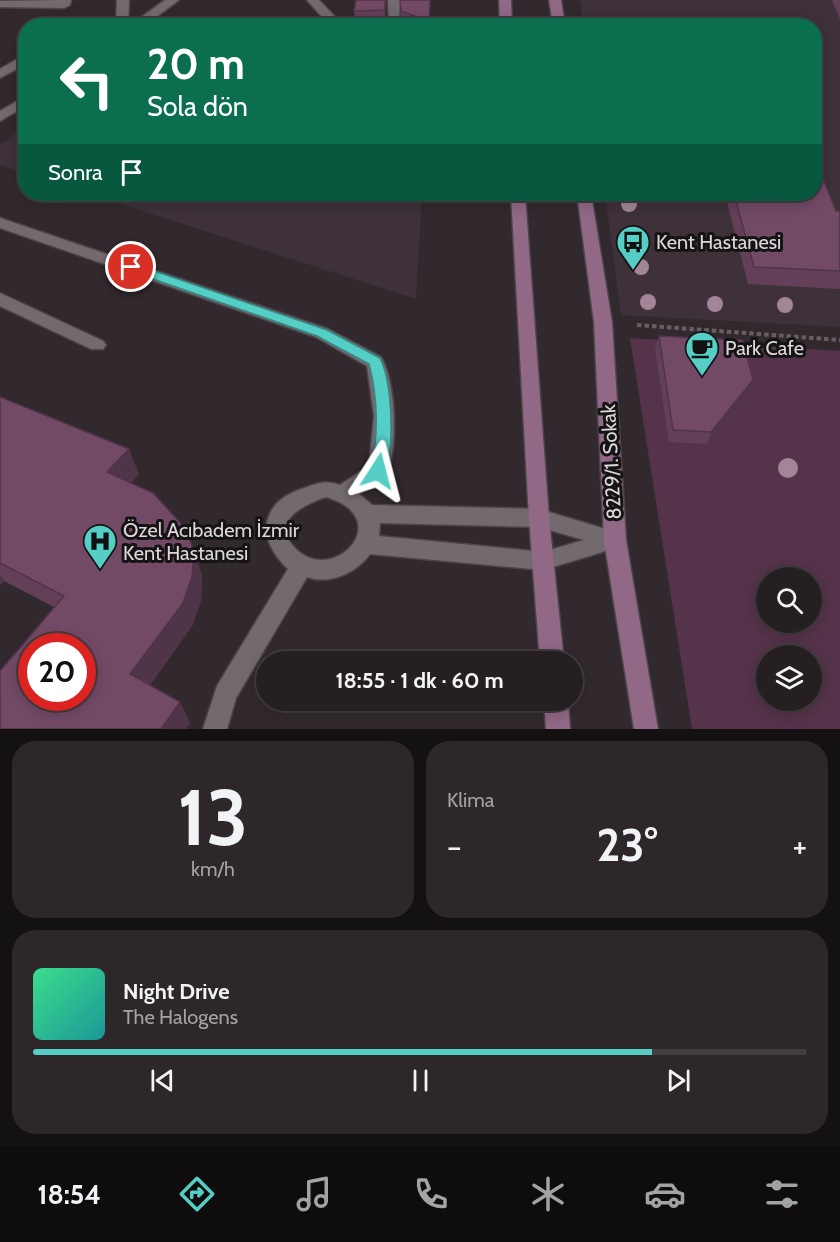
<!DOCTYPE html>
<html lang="tr">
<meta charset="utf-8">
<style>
:root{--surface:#251f22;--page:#2d272a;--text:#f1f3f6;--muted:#a3a2a5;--line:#423d40;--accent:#55cec6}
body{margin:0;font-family:Cabin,sans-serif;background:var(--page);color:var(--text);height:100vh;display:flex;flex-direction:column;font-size:22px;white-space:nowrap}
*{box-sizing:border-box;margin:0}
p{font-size:20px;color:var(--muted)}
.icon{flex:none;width:33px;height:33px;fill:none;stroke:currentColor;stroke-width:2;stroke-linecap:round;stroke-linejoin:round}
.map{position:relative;height:729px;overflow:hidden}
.details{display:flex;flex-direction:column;gap:12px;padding:12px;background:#141113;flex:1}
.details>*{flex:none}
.banner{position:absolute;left:18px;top:18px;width:804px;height:183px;border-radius:24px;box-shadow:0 3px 15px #0003,0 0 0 2px var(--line);background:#0b6e4f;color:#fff;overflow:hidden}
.tools{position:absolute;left:756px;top:567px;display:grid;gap:12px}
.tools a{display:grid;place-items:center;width:66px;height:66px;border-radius:50%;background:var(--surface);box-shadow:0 3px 15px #0003,0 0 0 2px var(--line);font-size:30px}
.speed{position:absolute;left:18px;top:633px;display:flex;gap:12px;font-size:30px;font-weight:700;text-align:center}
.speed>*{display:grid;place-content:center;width:78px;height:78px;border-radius:50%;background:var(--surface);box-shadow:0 3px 15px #0003,0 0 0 2px var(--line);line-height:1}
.speed .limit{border:9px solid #d22;background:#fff;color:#111}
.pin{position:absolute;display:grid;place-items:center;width:51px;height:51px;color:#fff;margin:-26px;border:3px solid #fff;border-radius:50%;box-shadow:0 2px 6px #0007}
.me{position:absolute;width:66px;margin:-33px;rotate:9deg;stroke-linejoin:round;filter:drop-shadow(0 0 4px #0008)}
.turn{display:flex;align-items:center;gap:21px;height:126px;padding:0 30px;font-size:27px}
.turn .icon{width:78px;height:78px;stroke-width:2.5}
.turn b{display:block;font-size:42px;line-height:51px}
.then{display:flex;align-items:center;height:57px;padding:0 30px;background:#0003;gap:12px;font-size:22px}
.big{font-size:45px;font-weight:800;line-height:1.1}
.details .card{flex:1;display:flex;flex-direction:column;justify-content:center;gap:9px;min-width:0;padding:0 21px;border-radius:24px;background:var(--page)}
.details .dial{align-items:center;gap:0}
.dial b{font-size:78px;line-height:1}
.song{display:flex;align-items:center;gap:18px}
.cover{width:72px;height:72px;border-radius:9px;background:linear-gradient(135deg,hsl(150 70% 55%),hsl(180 70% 35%))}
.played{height:6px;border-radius:3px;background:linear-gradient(90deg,var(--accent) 80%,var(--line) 80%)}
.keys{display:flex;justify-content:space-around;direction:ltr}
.heat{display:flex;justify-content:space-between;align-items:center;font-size:33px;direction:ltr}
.details .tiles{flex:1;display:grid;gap:12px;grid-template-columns:1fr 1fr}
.card:last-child{grid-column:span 2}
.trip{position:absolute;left:256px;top:651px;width:327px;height:60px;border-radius:30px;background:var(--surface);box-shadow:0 3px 15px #0003,0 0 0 2px var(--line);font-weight:800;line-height:60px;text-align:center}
.menu{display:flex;height:96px;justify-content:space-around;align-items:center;background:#0f0c0e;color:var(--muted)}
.menu .icon{width:42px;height:42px}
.menu .current{color:var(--accent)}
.menu b{font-size:27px;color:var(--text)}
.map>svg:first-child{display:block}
.built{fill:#3e313a}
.green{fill:#55334a;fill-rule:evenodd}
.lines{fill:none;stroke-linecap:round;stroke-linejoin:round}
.lane-casing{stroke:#4c4449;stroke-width:3}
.street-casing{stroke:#4c4449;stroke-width:3}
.secondary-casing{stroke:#4c4449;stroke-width:3}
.path{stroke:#665f64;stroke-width:4;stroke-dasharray:4.5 3;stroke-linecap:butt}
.lane{fill:#736a70;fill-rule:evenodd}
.street{fill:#736a70;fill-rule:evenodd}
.secondary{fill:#926887;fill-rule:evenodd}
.tree{fill:#a28698}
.wall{fill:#634058}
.shaded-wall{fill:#503447}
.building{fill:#734a66;stroke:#503447;stroke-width:1.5;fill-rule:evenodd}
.route{fill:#55cec6;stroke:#378681;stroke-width:1.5}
.labels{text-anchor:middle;stroke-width:6;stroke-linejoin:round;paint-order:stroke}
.poi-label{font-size:20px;fill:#dcd7da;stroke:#161315;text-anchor:start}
.street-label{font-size:20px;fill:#dcd7da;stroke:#161315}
</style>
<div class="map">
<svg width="840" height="729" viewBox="0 0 840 729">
<rect width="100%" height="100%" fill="#31292e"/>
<g class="built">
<path d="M580,0H840V327L621,315L605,194H814V26L583,25Z"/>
<path d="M25,127V173L0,165V145Z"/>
<path d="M89,194H422L416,299Z"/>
</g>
<path class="green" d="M630,338L840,351V729H692ZM766,578H812V622H766ZM766,656H812V700H766Z"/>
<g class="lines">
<g class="lane-casing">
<g id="lane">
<path d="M59,0H71L70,5L64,8L0,7V1Z"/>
<path d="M117,0H129L128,26H116Z"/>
<path d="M307,0H319L339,21L375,19L381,23L379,26H330Z"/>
<path d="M388,0H400L399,20L420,26L389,24Z"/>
<path d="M26,54V64L0,78V69Z"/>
<path d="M0,218L328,329L381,357C396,383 399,450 385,477L359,494L372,505L539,509L622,534L626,540L622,546L543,570L370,554C356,573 330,585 307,577L236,698L227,729H203L217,686L288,569C255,538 260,502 304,488C318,483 326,480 340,485L369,466L374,416L367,366L316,337L0,228ZM326,497C397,518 335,585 297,550C267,523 302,505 326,497ZM380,523L539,527L584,540L543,552L379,536Z"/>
<path d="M0,293L103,341L106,345L103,349H91L0,306Z"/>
</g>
</g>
<g class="street-casing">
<g id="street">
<path d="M165,0H179L144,26H129Z"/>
<path d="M26,96V106L0,121V111Z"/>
</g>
</g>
<g class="secondary-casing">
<g id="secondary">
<path d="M499,0H511L512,26H500Z"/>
<path d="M549,0H561L565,26H553Z"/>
<path d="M511,194H525L549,518L564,662H540L529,518Z"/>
<path d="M577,194H591L612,322L626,540L658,729H634L604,540L594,322Z"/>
<path d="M544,700H568L570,729H546Z"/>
</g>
</g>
<path class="path" d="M637,325L840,340"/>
<use href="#lane" class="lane"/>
<use href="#street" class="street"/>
<use href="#secondary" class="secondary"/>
</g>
<g class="tree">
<circle cx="629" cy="204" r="8"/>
<circle cx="637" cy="235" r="8"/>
<circle cx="641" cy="267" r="8"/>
<circle cx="648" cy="302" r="8"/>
<circle cx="715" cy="304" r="8"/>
<circle cx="785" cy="305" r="8"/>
<circle cx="788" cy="468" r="10"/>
</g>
<g class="wall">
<path d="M356,0H386L385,17L355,18L354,11Z"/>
<path d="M400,0L429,26L401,18Z"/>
<path d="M832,0H840V19Z"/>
<path d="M725,194H814L836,211H840V289L748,284Z"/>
<path d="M659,336L747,393L707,444L669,442L655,349Z"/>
<path d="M0,397L139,474L131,483L202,575L201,601L192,626L150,685L180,702L190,723L54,607L4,581L0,585Z"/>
</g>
<g class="shaded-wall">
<path d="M753,380L747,393L707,444L711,432Z"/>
<path d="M129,449L139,474L118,498L107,472Z"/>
<path d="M194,551L202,575L201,601L192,626L142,696L130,674Z"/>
<path d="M0,574L4,581L0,585Z"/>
<path d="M180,702L190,723L186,729H161Z"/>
</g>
<g class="building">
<path d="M356,0H385V10L354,11Z"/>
<path d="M400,0H430L429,26H352L353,21L422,19L401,11Z"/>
<path d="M814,181H824L836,211H840V271L754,267L734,194H814Z"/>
<path d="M659,336L743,340L753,380L711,432L673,430Z"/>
<path d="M0,397L129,449L107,472L153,493L186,529L194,551L192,577L183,603L130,674L180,702L161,729H0V671L64,596L0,563ZM32,646H82V698H32Z"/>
</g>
<path class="route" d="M131,263L327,330L380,358C392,382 396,451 383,476L378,477L370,471C379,439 378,397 369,364L317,336L127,270L125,267Z"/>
<defs>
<g id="bus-pin" transform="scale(1.725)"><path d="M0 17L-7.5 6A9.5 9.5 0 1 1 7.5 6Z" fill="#55cec6" stroke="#161315"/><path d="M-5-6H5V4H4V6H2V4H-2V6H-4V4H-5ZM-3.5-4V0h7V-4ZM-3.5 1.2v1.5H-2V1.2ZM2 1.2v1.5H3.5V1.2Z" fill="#111"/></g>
<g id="cafe-pin" transform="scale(1.725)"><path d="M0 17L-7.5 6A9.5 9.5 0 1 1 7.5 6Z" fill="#55cec6" stroke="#161315"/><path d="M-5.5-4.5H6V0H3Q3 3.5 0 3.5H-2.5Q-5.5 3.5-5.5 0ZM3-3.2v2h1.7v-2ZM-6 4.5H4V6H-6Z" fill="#111"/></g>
<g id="hospital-pin" transform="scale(1.725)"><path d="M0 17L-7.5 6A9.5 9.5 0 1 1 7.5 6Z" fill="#55cec6" stroke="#161315"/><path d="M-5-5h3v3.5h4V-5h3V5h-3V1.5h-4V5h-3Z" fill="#111"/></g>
</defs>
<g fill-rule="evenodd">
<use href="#bus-pin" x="633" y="242"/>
<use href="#cafe-pin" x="702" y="348"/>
<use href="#hospital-pin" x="100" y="541"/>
</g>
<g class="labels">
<g class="poi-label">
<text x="656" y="249">Kent Hastanesi</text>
<text x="725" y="355">Park Cafe</text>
<text x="123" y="537">Özel Acıbadem İzmir<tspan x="123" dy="23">Kent Hastanesi</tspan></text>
</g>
<g class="street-label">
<text transform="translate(611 462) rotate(-93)" y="7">8229/1. Sokak</text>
</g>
</g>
</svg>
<div class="tools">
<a><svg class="icon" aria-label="search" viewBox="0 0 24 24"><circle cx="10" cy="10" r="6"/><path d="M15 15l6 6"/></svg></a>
<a><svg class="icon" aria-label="layers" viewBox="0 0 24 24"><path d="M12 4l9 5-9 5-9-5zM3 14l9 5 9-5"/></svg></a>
</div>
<div class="speed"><div class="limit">20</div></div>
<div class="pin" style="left:131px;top:267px;background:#d93025"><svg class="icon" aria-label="arrive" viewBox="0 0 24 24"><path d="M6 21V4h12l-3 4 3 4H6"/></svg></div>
<svg class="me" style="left:378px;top:471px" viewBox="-20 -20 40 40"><path d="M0-17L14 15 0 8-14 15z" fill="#55cec6" stroke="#fff" stroke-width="4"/></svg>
<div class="trip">18:55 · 1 dk · 60 m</div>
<div class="banner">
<div class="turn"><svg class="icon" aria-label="left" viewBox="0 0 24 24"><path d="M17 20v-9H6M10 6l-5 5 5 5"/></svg><div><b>20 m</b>Sola dön</div></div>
<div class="then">Sonra<svg class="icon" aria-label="arrive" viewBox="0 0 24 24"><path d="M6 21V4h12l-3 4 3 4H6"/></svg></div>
</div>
</div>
<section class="details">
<div class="tiles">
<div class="card dial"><b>13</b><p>km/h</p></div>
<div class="card"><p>Klima</p>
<div class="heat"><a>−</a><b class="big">23°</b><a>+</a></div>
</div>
<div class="card">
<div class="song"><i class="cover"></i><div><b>Night Drive</b><p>The Halogens</p></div></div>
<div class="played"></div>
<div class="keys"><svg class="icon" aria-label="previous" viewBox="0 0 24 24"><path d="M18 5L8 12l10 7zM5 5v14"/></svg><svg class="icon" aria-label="pause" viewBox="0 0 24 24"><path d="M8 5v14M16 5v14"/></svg><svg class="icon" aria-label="next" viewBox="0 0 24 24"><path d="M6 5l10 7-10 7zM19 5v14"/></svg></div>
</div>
</div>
</section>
<nav class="menu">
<b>18:54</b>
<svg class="icon current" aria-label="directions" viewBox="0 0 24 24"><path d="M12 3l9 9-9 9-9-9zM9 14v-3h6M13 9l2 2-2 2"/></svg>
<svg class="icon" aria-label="music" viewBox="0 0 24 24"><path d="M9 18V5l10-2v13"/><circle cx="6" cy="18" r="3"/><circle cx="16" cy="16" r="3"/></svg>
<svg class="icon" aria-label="phone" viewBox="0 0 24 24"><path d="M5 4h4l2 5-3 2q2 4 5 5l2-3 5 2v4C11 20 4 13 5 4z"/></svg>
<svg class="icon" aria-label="climate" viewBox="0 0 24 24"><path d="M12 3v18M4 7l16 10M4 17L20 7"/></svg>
<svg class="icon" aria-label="car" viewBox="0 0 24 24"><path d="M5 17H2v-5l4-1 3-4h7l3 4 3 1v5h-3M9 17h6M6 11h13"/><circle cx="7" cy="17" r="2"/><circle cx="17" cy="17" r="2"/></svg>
<svg class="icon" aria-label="filters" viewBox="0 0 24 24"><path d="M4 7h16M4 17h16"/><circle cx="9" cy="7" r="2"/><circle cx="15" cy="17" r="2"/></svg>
</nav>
